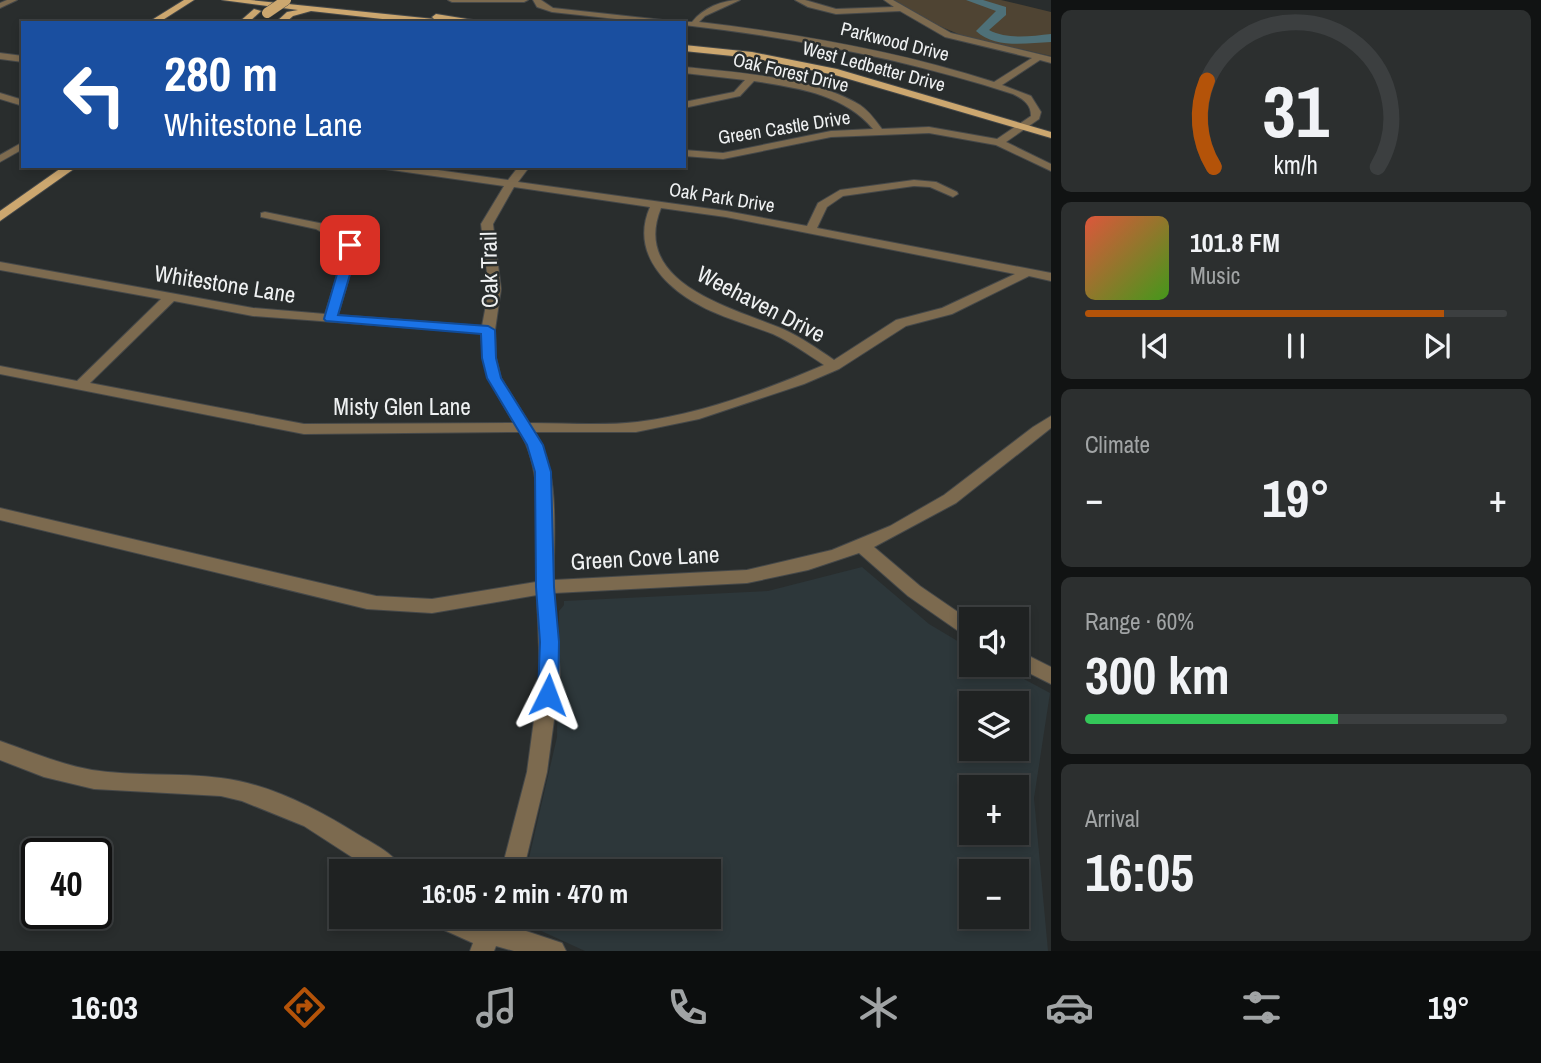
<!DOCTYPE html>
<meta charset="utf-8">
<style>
:root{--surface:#1f2222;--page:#2c2f2f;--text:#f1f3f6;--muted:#a1a4a5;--line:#3c3f40;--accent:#b45309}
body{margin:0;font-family:"Archivo Narrow",sans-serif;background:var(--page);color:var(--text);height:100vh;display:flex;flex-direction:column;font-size:26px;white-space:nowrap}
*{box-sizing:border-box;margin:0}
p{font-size:23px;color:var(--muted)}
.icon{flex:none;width:38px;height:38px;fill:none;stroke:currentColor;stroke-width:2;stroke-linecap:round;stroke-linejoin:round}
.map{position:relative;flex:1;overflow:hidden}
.drawer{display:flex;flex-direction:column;gap:10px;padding:10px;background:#111313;width:490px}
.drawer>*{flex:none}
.top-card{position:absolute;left:21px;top:21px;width:665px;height:147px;border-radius:0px;box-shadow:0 4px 10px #0003,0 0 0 2px var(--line);background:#1a4fa0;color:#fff;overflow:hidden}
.fabs{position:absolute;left:959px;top:607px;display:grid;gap:14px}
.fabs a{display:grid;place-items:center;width:70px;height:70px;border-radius:0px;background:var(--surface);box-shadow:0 4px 10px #0003,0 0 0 2px var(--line);font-size:35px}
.speed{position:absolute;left:21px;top:838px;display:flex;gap:14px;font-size:35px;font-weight:700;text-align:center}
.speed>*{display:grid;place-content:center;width:91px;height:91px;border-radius:50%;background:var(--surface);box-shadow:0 4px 10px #0003,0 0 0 2px var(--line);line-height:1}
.speed .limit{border:4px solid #111;border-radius:10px;background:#fff;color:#111}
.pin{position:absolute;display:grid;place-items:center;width:60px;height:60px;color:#fff;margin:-30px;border-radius:14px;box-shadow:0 4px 10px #0006}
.me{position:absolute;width:77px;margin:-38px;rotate:3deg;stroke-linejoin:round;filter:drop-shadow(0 0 5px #0008)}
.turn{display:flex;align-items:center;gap:24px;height:147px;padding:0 28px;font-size:32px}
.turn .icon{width:91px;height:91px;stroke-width:2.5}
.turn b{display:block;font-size:49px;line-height:60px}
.big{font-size:52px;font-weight:700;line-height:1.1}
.drawer .card{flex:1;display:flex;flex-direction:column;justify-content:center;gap:10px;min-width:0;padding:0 24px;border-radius:10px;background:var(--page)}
.drawer .dial{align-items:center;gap:0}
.dial svg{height:182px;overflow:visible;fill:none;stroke:var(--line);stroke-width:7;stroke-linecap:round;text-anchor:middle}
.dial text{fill:var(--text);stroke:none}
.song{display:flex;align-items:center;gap:21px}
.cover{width:84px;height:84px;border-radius:10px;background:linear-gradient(135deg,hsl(10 70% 55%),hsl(100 70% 35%))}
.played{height:7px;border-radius:4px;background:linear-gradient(90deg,var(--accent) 85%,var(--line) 85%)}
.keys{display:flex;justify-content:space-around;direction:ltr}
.heat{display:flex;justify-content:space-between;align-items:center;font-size:38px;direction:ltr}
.charge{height:10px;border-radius:5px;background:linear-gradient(90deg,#34c759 60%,var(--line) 0)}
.trip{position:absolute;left:329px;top:859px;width:392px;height:70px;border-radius:0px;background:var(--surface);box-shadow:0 4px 10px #0003,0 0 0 2px var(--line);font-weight:700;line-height:70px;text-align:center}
.menu{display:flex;height:112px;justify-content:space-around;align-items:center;background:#0c0e0e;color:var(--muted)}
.menu .icon{width:49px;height:49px}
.menu .selected{color:var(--accent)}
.menu b{font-size:32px;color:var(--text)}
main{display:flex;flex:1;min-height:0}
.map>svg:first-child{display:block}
.built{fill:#2d373a;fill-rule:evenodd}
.green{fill:#4f4433}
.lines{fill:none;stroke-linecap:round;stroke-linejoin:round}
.river{fill:#4e7078;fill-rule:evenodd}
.minor-casing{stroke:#454849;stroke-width:2}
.major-casing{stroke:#454849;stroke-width:2}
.minor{fill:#7c6a4f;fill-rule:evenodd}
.major{fill:#cca76f;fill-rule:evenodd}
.major-bridge-casing{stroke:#454849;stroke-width:11;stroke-linecap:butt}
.major-bridge{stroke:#cca76f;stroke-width:10}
.route{fill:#1a73e8;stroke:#114b97;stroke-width:2}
.labels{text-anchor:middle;stroke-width:5;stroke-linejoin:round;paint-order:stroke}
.far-street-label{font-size:19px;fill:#eff1f2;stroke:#292d2d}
.street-label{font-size:23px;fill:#eff1f2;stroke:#292d2d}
</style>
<main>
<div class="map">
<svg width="1051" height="951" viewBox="0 0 1051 951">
<rect width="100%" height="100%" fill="#292d2d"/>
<path class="built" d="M862,567L929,624L971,649V665H998L1050,693L1034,798L1048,951H585L515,919L709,917V872L526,871L557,737L559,611L564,605V601L768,591ZM971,704H1017V749H971ZM971,788H1017V833H971ZM971,872H1017V917H971Z"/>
<path class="green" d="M894,0H1001L1051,12V56L963,36L937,25Z"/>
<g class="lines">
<path class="river" d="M966,0H983L1006,7V15L989,30C1008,40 1031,36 1051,34V42C1027,43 995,49 976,31L996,11Z"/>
<g class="minor-casing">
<g id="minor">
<path d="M7,0H17L0,8V3Z"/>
<path d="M448,0H528L524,2H452Z"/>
<path d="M533,0H541L553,8L681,22H692C703,8 722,0 740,0L705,16L699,22C799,34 898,51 994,82L1032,58L945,37L900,11L836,14L808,7L795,0H805L836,9L894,7L884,0H893L951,33L1051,57V63L1040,60L1002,85L1031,96L1041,112L1039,119L1006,142L1051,164V171L996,145L929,133L831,137L723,159L684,156V150L723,153L831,131L873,129C844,94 797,88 754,81L740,96L684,108V102L734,92L745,80L684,73V67C735,72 817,78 860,105C869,111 876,121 882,129L929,127L997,139L1031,116C1031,104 1023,99 1013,94C905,59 796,38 684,25V23H653L552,12L537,7Z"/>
<path d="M0,53L23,56V62L0,59Z"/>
<path d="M0,93L23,100V106L0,99Z"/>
<path d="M23,142V149L0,162V155Z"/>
<path d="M380,166H409L508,180L519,166H530L518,182L726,211L807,226L818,203L840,190L914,180L936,182L957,192L958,194L953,197L930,187L914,186L843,196L827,207L817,228L1051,273V281L1029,276L952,314L906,326L839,369L804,384L699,419L636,432H535C561,474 553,533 554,580L747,570L832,550L890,526L944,495L1033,427L1051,416V428L956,503L874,547L920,586L971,621V637L964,635L908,596L859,553L808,570L747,583L554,593L560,675L547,772L523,872H501L527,772L540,675L537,595L432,613L367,609L0,520V508L376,596L432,599L536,582C536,534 545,475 520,432L304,434L0,374V366L77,381L161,299L0,270V262L253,308L325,314L344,254L343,244L316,229L261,217V213L265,212L324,224L353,240L356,254L338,315L482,326L489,289L481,224L504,186L385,169ZM514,187L650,207C629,255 669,292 711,311C731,320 752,326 773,334C791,342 807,354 824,365C765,390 701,414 637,422C602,426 564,423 529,423L501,378L496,358L495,330L501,289L493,224ZM661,208L726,217L1015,274L942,308L896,320L834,360C818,349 801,337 783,329C734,308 630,284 661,208ZM174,301L253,316L481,333C483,375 493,388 514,423L304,424L90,383Z"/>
<path d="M1017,650L1051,667V684L1013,665H1017Z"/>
<path d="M0,741C31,752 59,764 92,770C135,777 178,772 221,778C270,784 317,809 359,835C374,844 397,855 404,872H375L304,826L242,801L221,796L94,789L44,777L0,760Z"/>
<path d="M429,917L483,920L484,917H508L505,924L562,943L566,951H514L496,946L494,951H470L473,943L433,925Z"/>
</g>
</g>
<g class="major-casing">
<g id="major">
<path d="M184,0H194L158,23H147Z"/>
<path d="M222,0H250L434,19L432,17L436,14L492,23H418L311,11L293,16L285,23H275L287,12L298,10Z"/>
<path d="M254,9L261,11L248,23H238Z"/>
<path d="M684,45L752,52L837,69L1051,132V138L835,75L752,58L684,51Z"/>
<path d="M64,166H78L0,221V211Z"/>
</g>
</g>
<use href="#minor" class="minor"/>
<use href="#major" class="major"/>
<g class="major-bridge-casing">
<path id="major-bridge" d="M267,13L286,0"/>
</g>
<use href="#major-bridge" class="major-bridge"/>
</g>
<path class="route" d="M346,243H354L356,254L338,315L488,326L495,330L496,358L501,378L543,445L551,472L554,587L559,642L558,695L555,701L548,704L541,701L538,695L540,642L536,587L535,472L527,445L487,378L482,358L481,334L326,321L324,319Z"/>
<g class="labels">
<g class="far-street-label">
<text transform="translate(895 41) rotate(14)" y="7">Parkwood Drive</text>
<text transform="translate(874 66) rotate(15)" y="7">West Ledbetter Drive</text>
<text transform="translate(791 72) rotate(13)" y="7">Oak Forest Drive</text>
<text transform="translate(784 127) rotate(-9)" y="7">Green Castle Drive</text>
<text transform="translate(722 197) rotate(9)" y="7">Oak Park Drive</text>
</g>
<g class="street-label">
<text transform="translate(489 270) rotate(-91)" y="8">Oak Trail</text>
<text transform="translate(225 284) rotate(9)" y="8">Whitestone Lane</text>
<text transform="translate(761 304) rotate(27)" y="8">Weehaven Drive</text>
<text x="402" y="415">Misty Glen Lane</text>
<text transform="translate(645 558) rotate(-3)" y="8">Green Cove Lane</text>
</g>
</g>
</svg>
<div class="fabs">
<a><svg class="icon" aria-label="sound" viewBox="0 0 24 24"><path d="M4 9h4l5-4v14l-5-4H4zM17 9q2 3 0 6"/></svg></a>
<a><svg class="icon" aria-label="layers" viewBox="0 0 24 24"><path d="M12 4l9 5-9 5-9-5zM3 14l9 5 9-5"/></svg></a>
<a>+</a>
<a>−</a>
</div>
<div class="speed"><div class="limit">40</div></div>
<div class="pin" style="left:350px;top:245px;background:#d93025"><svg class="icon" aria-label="arrive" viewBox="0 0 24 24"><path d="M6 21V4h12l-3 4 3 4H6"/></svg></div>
<svg class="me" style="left:548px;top:695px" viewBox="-20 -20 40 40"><path d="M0-17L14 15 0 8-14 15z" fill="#1a73e8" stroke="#fff" stroke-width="4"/></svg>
<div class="trip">16:05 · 2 min · 470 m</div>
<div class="top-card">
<div class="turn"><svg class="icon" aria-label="left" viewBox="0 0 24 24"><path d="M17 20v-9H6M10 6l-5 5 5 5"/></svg><div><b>280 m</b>Whitestone Lane</div></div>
</div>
</div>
<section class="drawer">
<div class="card dial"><svg viewBox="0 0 100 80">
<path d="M14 69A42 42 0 1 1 86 69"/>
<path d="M14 69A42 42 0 0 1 11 31" stroke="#b45309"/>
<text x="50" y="56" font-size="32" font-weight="700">31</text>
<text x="50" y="72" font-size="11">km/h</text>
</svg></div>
<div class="card">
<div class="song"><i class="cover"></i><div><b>101.8 FM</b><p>Music</p></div></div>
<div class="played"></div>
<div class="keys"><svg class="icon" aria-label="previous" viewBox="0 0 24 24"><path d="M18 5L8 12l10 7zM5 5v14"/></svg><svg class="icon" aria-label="pause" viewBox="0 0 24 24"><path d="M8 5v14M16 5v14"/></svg><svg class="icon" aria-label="next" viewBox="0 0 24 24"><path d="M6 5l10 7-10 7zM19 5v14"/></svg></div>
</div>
<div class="card"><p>Climate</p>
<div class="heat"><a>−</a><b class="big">19°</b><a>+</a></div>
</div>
<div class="card"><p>Range · 60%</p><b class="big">300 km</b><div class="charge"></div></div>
<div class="card"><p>Arrival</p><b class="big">16:05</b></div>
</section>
</main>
<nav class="menu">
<b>16:03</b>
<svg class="icon selected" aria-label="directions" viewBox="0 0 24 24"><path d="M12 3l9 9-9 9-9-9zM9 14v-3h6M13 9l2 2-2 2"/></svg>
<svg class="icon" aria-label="music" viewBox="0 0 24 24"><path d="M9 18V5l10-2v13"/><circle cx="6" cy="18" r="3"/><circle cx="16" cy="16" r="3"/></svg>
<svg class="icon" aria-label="phone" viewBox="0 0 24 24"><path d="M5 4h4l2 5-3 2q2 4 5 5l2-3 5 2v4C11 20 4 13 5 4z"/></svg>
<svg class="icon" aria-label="climate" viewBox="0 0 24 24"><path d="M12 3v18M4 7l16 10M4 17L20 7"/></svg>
<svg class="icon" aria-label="car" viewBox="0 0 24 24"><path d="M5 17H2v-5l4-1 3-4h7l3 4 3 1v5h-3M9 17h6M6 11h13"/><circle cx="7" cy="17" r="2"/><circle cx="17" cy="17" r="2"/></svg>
<svg class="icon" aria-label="filters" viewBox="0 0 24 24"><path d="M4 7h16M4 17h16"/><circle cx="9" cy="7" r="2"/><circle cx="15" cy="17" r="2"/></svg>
<b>19°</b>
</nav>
